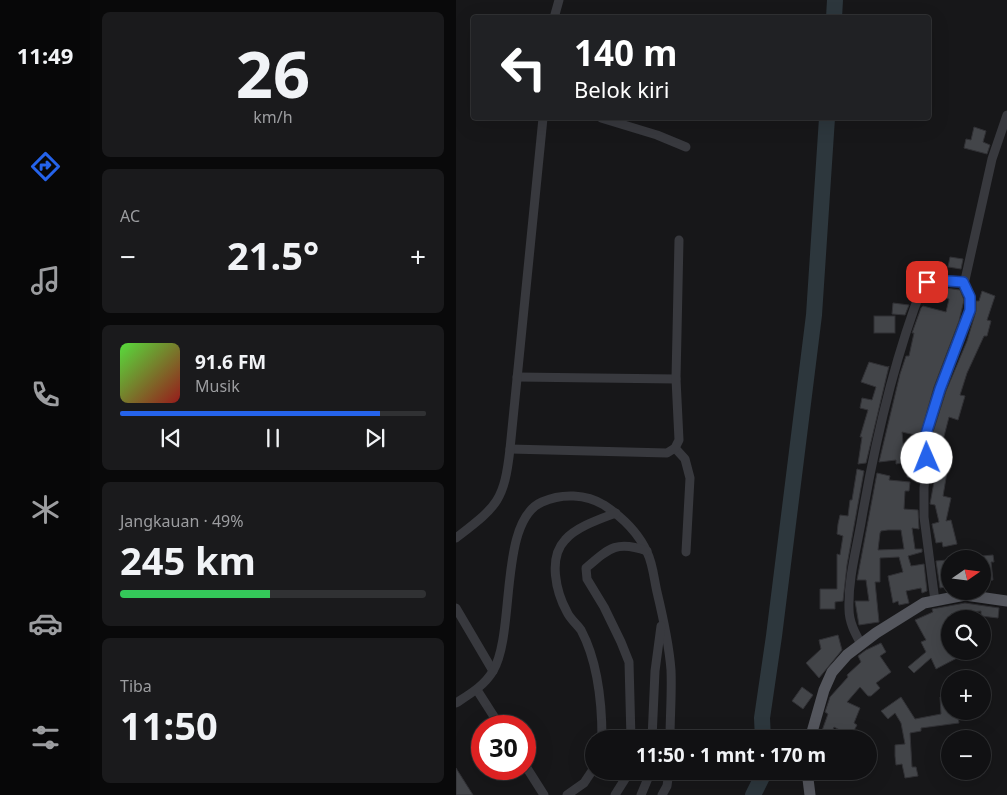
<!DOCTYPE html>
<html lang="id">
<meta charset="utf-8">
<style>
:root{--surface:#111113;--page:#1a1a1c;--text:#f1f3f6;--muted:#9c9da0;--line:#303133;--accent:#2563eb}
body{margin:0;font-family:"Noto Sans",sans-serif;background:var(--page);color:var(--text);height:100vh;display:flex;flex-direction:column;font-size:19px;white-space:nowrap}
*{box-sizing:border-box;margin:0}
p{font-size:16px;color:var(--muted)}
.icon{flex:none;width:28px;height:28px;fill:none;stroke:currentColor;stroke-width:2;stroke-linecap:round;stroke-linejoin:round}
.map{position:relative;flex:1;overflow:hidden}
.sheet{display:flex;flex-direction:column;gap:12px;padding:12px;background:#09090a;width:366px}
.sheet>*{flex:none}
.banner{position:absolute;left:15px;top:15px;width:460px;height:105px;border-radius:5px;box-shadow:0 5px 20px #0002,0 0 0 1px var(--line);background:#202124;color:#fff;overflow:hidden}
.needle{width:32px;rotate:76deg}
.fabs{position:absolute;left:485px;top:550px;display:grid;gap:10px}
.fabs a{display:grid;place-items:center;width:50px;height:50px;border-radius:50%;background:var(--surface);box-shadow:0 5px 20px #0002,0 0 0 1px var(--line);font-size:25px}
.speed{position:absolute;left:15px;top:715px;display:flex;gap:10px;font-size:25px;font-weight:700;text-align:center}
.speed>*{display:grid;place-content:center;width:65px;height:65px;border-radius:50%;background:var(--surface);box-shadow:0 5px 20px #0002,0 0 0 1px var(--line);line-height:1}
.speed .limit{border:8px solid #d22;background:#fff;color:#111}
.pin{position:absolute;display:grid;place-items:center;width:42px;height:42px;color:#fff;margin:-21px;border-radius:10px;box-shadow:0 2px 8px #0006}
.me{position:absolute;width:55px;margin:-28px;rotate:359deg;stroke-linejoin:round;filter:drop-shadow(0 0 4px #0008)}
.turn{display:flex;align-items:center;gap:18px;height:105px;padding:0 20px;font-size:22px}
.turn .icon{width:65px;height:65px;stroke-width:2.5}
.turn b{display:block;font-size:35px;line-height:42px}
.big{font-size:38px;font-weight:700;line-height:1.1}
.sheet .widget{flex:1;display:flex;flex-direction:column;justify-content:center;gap:8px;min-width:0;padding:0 18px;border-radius:8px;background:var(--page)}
.sheet .dial{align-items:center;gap:0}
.dial b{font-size:65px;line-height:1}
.song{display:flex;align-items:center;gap:15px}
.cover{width:60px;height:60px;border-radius:8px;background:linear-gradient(135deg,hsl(110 70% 55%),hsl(0 70% 35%))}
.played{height:5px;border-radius:2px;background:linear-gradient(90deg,var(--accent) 85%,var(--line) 85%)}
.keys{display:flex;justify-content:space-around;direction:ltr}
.heat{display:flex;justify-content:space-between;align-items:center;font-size:28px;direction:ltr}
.charge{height:8px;border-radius:4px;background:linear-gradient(90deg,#34c759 49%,var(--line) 0)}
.trip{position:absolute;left:129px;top:730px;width:292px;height:50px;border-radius:25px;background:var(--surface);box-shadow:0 5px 20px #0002,0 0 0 1px var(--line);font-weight:700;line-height:50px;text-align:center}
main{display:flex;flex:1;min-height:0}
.dock{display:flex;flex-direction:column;width:90px;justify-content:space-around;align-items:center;background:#070708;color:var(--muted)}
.dock .icon{width:35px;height:35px}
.dock .on{color:var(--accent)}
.dock b{font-size:22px;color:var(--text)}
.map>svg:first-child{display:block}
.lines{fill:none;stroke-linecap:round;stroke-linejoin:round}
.river{stroke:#2d373d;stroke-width:16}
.building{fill:#434549;stroke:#313135;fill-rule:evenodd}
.minor{stroke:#38393e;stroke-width:9}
.major{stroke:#54565d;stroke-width:11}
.route-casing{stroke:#184099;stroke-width:12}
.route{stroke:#2563eb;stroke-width:9}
</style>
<main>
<nav class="dock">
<b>11:49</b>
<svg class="icon on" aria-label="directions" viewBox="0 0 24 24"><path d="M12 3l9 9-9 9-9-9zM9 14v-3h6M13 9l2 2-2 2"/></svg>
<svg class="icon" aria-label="music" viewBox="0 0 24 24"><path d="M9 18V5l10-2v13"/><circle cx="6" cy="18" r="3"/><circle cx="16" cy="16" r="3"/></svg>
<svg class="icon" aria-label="phone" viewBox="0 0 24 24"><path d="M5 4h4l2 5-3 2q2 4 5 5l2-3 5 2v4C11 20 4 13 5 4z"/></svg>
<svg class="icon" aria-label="climate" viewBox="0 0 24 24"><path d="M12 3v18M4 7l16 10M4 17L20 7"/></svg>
<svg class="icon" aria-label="car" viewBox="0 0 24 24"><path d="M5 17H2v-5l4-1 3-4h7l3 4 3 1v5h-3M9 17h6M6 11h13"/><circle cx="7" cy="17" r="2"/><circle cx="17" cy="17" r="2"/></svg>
<svg class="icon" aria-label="filters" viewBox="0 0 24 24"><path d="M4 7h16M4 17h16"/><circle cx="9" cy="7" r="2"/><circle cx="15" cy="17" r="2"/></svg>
</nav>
<section class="sheet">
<div class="widget dial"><b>26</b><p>km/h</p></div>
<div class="widget"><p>AC</p>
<div class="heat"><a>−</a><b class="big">21.5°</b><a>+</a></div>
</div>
<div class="widget">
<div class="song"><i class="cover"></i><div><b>91.6 FM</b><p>Musik</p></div></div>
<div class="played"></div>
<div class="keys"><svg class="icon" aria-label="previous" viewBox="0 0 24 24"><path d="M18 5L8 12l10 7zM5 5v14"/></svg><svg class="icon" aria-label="pause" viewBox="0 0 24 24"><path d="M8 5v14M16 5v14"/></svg><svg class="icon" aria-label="next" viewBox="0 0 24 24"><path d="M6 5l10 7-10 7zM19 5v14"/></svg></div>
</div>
<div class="widget"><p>Jangkauan · 49%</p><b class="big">245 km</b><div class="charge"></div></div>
<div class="widget"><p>Tiba</p><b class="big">11:50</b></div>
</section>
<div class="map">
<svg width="551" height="795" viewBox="0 0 551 795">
<rect width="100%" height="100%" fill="#171719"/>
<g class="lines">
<g class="river">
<path d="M378,18L379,0"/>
<path d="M307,739L306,718L318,636L358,315L371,118"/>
<path d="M297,795L309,771"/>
</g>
</g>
<g class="building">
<path d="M518,127L530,131L527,142L534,145L531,154L508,148L510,139L515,140Z"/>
<path d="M494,257L507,259L505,269L492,267Z"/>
<path d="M482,287L504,290L508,300L503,321L478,387L464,436L446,432L448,453L465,455L463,479L451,477V462L440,464V460L423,462L444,374L450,356H453L458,333H456L465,308L467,306L490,312L493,299L480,296Z"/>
<path d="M526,291L539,296L531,320L535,321L531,336H528L511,373L504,395L509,396L502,420L493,417L486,444L477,441L476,435L490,391L511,341L520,311V301H523Z"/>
<path d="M437,303L453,305L449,315L436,314Z"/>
<rect x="418" y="316" width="21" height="17"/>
<path d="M413,362L432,367L433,366L410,463L402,464L406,437H404L412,410L404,408L406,398L416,400L420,387L405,382Z"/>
<path d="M477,463L492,466L487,496L495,498L490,521L495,520L501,544L487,547L486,542L480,543L476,524L483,522L479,505L474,504L478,482H475Z"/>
<path d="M401,469L408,471L391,565L387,601L379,602V609H364V589H381V554L384,555L387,536L381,534L382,524L384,515L392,516L394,500H396Z"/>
<path d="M421,473L434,476L433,480L454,482L453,491H449L448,509L462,510L463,529L456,528L459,549H466V552L452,556L455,566L468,564L471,591L466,593L465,588L450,591L453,603L443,605L442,601L437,603L432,576L447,572L443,557L424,558V582H419L423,622L403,625L399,601H413L410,580H401ZM432,530H445L448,549L422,550L424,533L425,531Z"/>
<path d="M537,555L538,562H535L537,580L528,581L526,556Z"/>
<path d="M491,560L494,586L484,588L480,561Z"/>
<path d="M509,603L543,608L542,618L525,616V611L495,614L494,651H497L501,658L480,669L475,658L458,673L452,667L470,652L465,642L470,640L459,620L477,612L476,609Z"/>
<path d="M382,635L386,650L363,678L350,663L365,649L363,640Z"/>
<path d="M425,643L430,652L424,656L435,672L420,683L424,688L415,696H412L404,687L391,702L404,708L398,723L401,725L395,736L378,727L373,739H363L372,714L369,712L374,697L392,677L391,675L405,662L402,656L410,650Z"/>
<path d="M346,687L357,695L347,709L336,701Z"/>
<path d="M494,696V712L501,711L503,723L465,728V731L454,733L456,767H460L462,776L449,778L446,764L440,765L439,756V745L449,744L445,723L439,713L432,719L425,711L445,697L459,719L485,714L484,697Z"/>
<path d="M0,768L17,795H0Z"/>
</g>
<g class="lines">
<g class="minor">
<path d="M98,18L103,0"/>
<path d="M145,118L201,135L230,147"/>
<path d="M61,377L220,379"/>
<path d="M219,448L229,459L234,478L230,552"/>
<path d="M54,449L211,453L219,448L223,440L220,379L223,240"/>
<path d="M0,538C41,506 48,502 54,449L87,118"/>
<path d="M479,601L468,517V488L471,458L470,434L484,389L514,309V297L507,282"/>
<path d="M0,608L37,671"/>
<path d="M405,644C399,633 393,622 393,609C392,580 400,551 405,523C419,442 437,361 467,285C480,274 497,288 509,280L536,159L551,115"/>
<path d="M21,690L44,726"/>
<path d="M0,703C14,694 28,686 37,671C60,633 42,521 86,502C106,493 130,494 148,505C166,517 182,532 191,552C197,564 198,579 201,592C207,617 213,644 215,670C216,693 214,716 214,739"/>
<path d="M146,739C146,704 142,662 125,630C121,624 114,619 111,612C100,592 92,558 109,540C120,527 144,519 160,513"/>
<path d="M175,739L173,662L165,642L148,607L131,579L130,568C153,548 161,540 191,551"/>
<path d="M196,739L199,671L205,626"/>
<path d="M69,765L88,795"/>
<path d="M111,795L128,783L138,768"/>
<path d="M159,795L169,779L170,771"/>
<path d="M185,795L195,771"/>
<path d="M206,795L211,786L213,771"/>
</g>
<g class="major">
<path d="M354,739L368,690L376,672L391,655L420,633L468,603L509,595L551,601"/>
<path d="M351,771L354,795"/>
</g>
</g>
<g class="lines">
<g class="route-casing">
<path id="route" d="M471,458L470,434L484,389L514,310V297L507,282L478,280L471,282"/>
</g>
<use href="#route" class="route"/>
</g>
</svg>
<div class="fabs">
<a><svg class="needle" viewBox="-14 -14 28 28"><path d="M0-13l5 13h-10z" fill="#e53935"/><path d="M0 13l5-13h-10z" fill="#9c9da0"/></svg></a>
<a><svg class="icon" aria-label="search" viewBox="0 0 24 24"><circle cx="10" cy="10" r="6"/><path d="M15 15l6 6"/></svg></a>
<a>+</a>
<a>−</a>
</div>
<div class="speed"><div class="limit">30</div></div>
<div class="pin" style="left:471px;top:282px;background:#d93025"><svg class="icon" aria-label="arrive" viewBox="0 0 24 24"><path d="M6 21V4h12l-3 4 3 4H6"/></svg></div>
<svg class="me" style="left:471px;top:458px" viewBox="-20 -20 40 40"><circle r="19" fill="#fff"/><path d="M0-13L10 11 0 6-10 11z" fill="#2563eb"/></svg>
<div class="trip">11:50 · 1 mnt · 170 m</div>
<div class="banner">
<div class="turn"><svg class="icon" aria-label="left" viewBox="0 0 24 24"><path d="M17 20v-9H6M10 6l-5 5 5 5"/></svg><div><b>140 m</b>Belok kiri</div></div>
</div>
</div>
</main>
